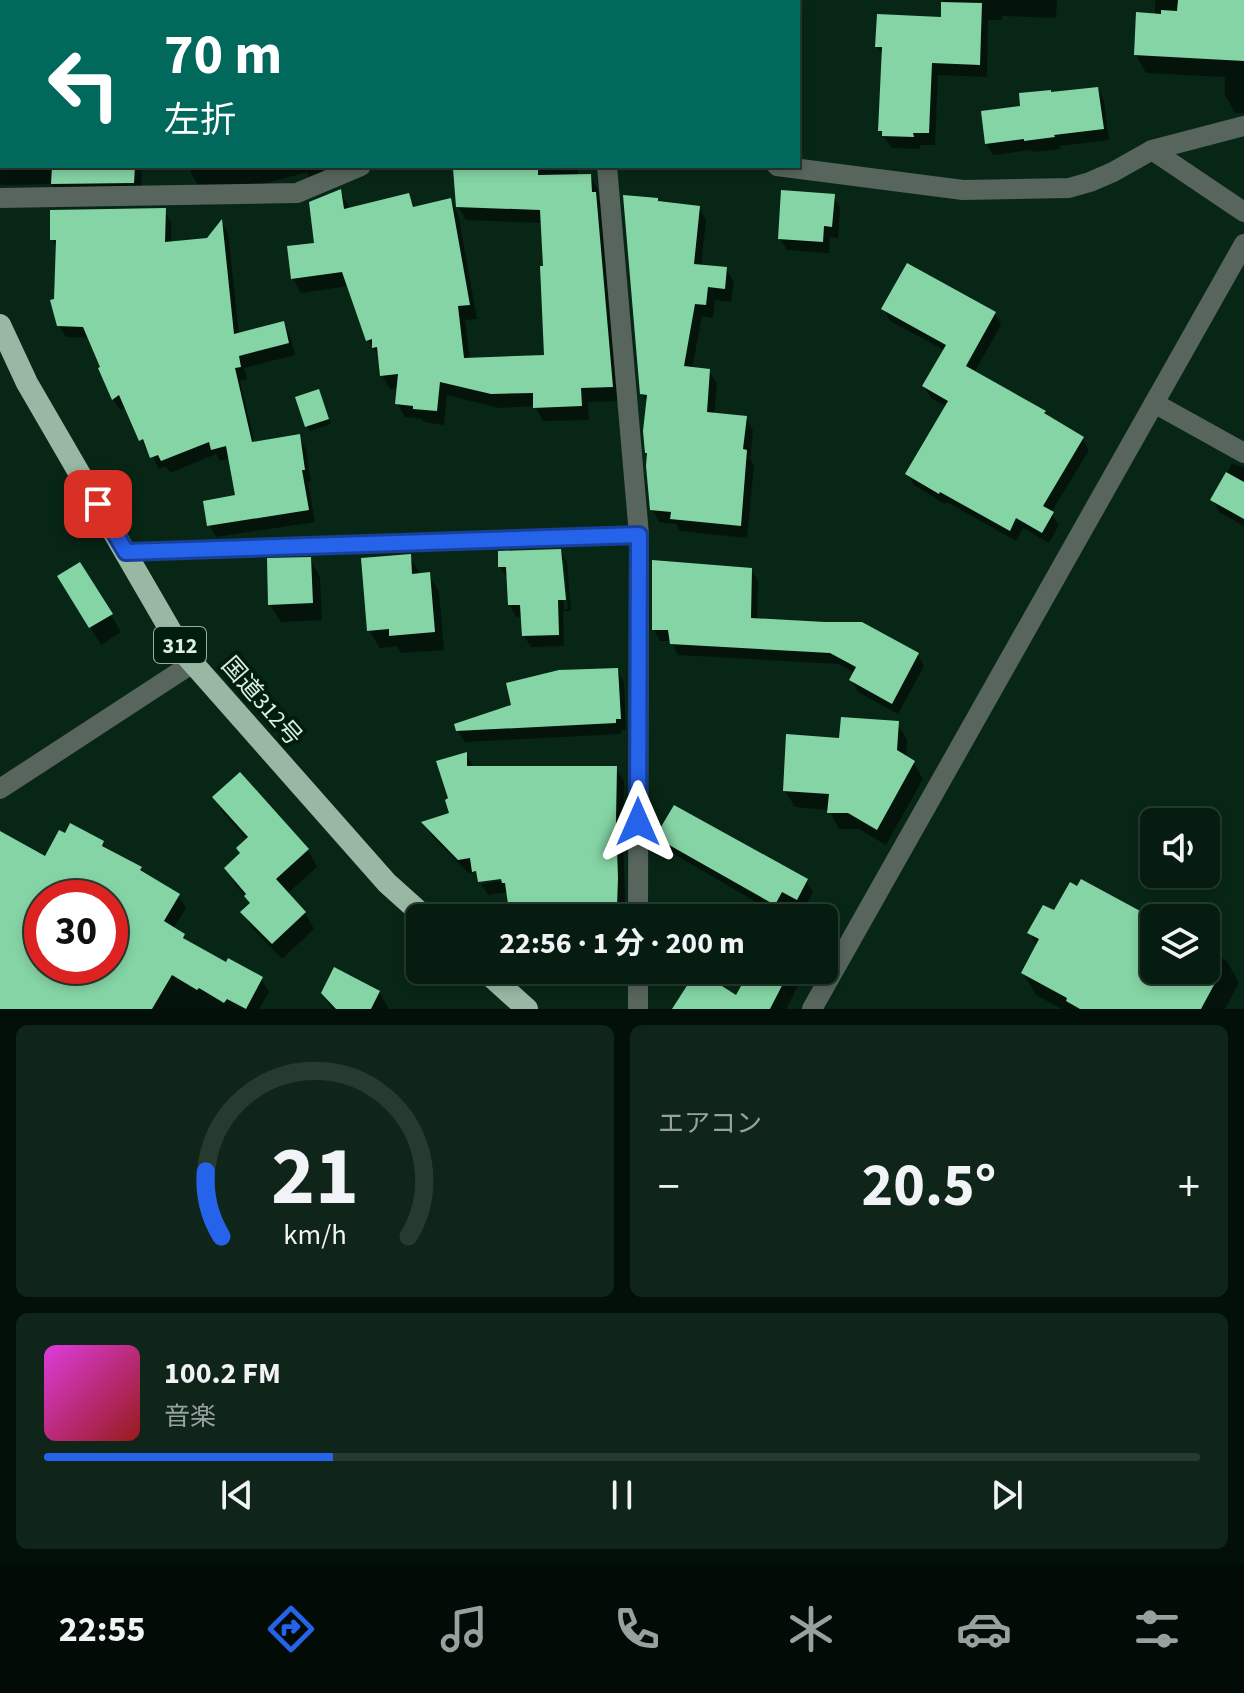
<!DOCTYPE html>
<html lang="ja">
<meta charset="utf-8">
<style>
:root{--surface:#061c10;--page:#0f2519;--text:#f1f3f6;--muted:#98a19f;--line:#273a30;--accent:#2563eb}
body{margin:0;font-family:"Source Sans 3","Noto Sans JP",sans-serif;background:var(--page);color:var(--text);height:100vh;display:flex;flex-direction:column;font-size:30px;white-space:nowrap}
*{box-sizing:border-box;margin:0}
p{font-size:26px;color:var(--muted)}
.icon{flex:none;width:44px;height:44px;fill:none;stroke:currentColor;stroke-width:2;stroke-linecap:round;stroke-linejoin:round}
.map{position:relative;height:1009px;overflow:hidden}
.panel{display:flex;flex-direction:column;gap:16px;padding:16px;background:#030f09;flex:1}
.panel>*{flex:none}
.top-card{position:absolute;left:0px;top:0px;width:800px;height:168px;box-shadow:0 4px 12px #0003,0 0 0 2px var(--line);background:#00695c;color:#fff;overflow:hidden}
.controls{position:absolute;left:1140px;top:808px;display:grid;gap:16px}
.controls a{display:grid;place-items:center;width:80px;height:80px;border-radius:12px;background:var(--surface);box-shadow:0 4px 12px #0003,0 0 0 2px var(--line);font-size:40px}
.speed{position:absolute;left:24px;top:880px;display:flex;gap:16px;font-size:40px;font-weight:700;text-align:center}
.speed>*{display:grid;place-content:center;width:104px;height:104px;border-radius:50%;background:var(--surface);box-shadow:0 4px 12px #0003,0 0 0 2px var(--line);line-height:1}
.speed .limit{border:12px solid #d22;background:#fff;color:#111}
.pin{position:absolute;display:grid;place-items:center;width:68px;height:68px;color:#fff;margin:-34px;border-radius:16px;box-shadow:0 4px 12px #0006}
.me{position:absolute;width:88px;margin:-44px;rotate:0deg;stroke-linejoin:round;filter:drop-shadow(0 0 6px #0008)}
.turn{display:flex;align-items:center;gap:28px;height:168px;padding:0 32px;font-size:36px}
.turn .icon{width:104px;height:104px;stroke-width:2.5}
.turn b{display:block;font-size:56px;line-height:68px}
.big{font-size:60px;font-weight:700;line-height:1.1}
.panel .tile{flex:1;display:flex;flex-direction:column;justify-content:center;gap:12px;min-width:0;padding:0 28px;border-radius:12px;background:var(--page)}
.panel .dial{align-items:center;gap:0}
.dial svg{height:208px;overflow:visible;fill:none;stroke:var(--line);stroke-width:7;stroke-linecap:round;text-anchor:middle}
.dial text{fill:var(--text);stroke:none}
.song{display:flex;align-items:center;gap:24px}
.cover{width:96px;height:96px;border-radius:12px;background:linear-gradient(135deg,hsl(300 70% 55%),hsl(0 70% 35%))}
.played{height:8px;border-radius:4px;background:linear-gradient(90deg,var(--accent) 25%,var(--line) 25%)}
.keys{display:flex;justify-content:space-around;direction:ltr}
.heat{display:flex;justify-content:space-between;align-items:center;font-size:44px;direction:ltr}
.panel .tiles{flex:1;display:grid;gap:16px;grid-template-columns:1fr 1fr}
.tile:last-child{grid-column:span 2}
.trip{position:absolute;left:406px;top:904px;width:432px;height:80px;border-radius:12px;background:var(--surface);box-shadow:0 4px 12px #0003,0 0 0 2px var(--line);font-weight:700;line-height:80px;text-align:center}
.tab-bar{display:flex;height:128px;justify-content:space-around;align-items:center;background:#020b06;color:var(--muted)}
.tab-bar .icon{width:56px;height:56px}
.tab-bar .selected{color:var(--accent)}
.tab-bar b{font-size:36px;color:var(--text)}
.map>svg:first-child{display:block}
.shadow{fill:#0007;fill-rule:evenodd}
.building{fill:#85d4a5;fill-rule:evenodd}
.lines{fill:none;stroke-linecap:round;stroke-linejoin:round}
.service{stroke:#57655c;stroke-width:16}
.minor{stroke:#57655c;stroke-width:20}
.tertiary{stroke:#57655c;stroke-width:20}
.trunk{stroke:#99b8a4;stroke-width:22}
.route-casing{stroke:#184099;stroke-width:20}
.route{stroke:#2563eb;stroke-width:14}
.labels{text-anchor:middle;stroke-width:8;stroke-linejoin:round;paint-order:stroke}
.shield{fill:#001d0d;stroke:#9aafa2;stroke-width:2}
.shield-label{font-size:22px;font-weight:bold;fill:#dceee2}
.street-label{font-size:24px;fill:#dceee2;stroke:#001d0d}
</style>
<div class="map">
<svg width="1244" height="1009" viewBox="0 0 1244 1009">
<rect width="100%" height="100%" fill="#082616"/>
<g class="shadow">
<path d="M0,0H203V2H2V166H142L141,196L54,188L52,184L2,185L0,182Z"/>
<rect x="257" y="0" width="49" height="2"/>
<path d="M501,0H550L562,2H501Z"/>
<rect x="695" y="0" width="43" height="2"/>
<path d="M942,0H1057L1056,18L1002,16V20H988L987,77L938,75L935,145H920V149L892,148L880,131L883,57L877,46L941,19Z"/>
<path d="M1155,0H1244V113H1235L1225,95V77L1146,73L1136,55L1155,16Z"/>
<path d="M1097,89L1104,100L1109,140L1060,146V149L1032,152L1031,150L993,155L986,143L1023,108L1051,94Z"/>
<path d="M191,166H342L315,188L307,172L263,184L199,187L191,173Z"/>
<path d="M455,166H578V176H590L598,190L599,200L603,208L620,401L588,402L589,420L543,421L535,406L500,408L447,395L444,425L424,422L422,419L405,417L397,403L399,388L390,389L382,375L380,358L368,340L349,286L301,293L293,279L289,248L317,244L340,191L348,205L349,210L408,195L416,208L450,200L458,214L477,319L465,320L470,359L547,357L543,223L466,220L458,206Z"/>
<path d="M833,196L840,207L838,238L830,237L829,253L787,250L780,239Z"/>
<path d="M658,203L699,207L706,220L701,267L726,269L734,282L731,302L715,300L713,318L702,316L692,369L709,371L717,384L714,415L746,418L753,431L750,459L754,465L747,538L680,531L676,524L659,522L652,509L648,404L642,394Z"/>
<path d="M164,210L171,222V243L208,240L222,223L228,233L239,335L283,323L290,335L295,355L244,368L247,379L240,381L255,444L299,437L306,449L311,482H308L315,522L216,537L209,525L238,497L230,458L220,461L216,454L170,473L166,466L159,469L150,451L148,452L141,440L126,407L120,410L113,399L90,338L66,337L59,325L56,301L58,250L52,239Z"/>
<path d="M884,309L995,313L1001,325L974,373L1044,413L1046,417L1082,438L1089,450L1051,513L1059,525L1049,543L1023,528L1016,541L947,502L945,504L914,485L908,474L947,407L931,398L924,386L944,350L890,321Z"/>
<path d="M321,396L331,424L310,431L307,426Z"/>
<path d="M1232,463L1244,468V526L1219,512L1213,500Z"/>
<path d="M560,551L567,562L571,611H563L564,646L531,647L524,636L523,616L516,617L510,605L507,578L500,567ZM560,560H564L568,609L564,610Z"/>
<path d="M409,556L421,575H429L439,592L444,650L401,653L397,646L380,648L369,630Z"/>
<path d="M310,559L320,577L322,620L281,622L270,605Z"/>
<path d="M751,570L758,581L757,620L918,655L924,666L898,714L858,692L851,680L855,673L838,664L678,655L671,641H660L654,630Z"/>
<path d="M70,594L111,615L121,632L101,645Z"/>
<path d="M617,670L624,682L626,730H621V734L465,742L458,731Z"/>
<path d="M897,723L907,740L906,758L913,762L923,779L886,845L859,829H839L829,810L795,807L785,791L841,740Z"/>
<path d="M466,754L474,768H616L624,782L623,837L625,894L624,918H518L510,904L508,892L488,895L481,884L512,879L511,875L480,880V882L475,872L468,873L432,836L424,823L451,814Z"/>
<path d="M240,775L308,850L317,867L287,894L305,913L314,929L282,959L252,928L243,912L251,904L236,885L226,868L242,854L248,840L224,814L215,798Z"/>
<path d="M0,833L46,859L103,842L108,852L140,869L144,874L178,895L186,908L173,929L184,935L188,943L227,965L261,979L269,992L259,1009H0ZM42,898H110V966H42Z"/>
<path d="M658,837L806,881L813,892L799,918H783L664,848Z"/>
<path d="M1082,882L1141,914L1148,926L1154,930V970H1206V950L1227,961L1239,983L1225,1009H1062L1036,995L1023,973L1037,947L1030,933L1055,913L1078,888Z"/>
<path d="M752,970H806L786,1009H675L737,998Z"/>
<path d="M379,992L389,1009H332L323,993Z"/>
</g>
<g class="building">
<path d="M1178,0H1244V61L1134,55L1136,12L1161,14V10L1177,11Z"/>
<path d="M941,2L982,3L980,65L932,63L929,133H913L914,137L882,136V131H878L882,47H875L877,14L941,17Z"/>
<path d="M1098,87L1104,129L1054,135L1055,137L1024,141V139L985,144L981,111L1020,106L1019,93L1051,90V92Z"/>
<path d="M52,166H135L134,183L51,184Z"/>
<path d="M505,166H538V175L591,174L592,192H596L613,387L581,388L582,406L533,408V393L491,394L440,382L437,411L413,409V406L395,404L398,374L380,376L377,347L372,348V339L366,341L342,272L291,279L287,246L314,243L309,202L341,189L344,209L409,193L413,207L451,198L470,305L458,306L464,358L544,355L540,266H543L540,210L456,207L453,168Z"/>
<path d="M781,190L835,194L832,227L824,226L823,242L778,239Z"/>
<path d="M623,195L658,198V201L700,206L694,264L727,267L725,289L708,287L706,305L695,304L684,366L710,369L707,412L747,416L743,449L747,450L741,526L670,519L671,512L650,510L646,466L647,453H645L643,431L647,395L640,394Z"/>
<path d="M166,208L165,242L207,238L222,219L234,334L284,321L289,343L239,356L241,367L235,368L252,442L300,434L305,470H302L309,510L207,526L203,501L235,495L226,446L211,450L209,442L161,461L158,455L150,458L143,439L139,441L119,395L112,400L98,368L100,367L83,327L57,326L50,300L54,299L56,240H50V210Z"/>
<path d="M907,263L996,312L966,366L1046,411L1044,413L1084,437L1043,506L1054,512L1042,533L1016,518L1010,531L940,492L939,494L905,474L948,401L922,386L946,345L881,309Z"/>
<path d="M319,389L329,419L305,427L295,397Z"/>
<path d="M1226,472L1244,482V519L1210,500Z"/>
<path d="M561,549L566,600H558L559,635L522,636L520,605H508L506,567H498V551Z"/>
<path d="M411,554L412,574L430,572L435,632L389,636V629L367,631L361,558Z"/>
<path d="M311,557L313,603L268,605L267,558Z"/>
<path d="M652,560L752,568L751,618L825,622H862L919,653L892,704L849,680L856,667L830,653L670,644L668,630H652Z"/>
<path d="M80,562L113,614L89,628L57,576Z"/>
<path d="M618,668L621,719H616V723L456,731L454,724L511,705L506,683L559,670Z"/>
<path d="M841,717L899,721L897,750L915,761L877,830L848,813H827L829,794L783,791L786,734L839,738Z"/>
<path d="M467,752V766H617L616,821L618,878L617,907L579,905L578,918H531L516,903L508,904L505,883H502L501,879L478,882L476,871L472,872L470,858L458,860L421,822L449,813L445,800L448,798L436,761Z"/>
<path d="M240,772L309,849L276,879L306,912L272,944L240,912L250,903L244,896L246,894L224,868L240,853L236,848L248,837L212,797Z"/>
<path d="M674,805L808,879L797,900L782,892L775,905L655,837Z"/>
<path d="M70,823L104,841L102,846L142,867L140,870L180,894L164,921L185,934L183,938L226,962L228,958L263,977L246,1009L227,999L224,1003L199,988L197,990L172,975L152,1009H0V831L45,856L59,830L65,833ZM42,898H110V966H42Z"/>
<path d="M1081,879L1142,912L1138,919L1154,927V970H1222L1201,1009H1080L1066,1001L1067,998L1021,973L1039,939L1027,933L1043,905L1054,910L1070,882L1077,886Z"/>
<path d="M334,967L380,991L371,1009H336L321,993Z"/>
<path d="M697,970L736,995L750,970H790L770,1009H672Z"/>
</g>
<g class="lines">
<path class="service" d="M126,552L639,535"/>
<g class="minor">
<path d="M605,0V2"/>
<path d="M1152,150L1244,212"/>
<path d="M607,166L639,535L638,918"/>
<path d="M777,166L963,190L1069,188L1090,182L1113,172L1152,150L1244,126"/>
<path d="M0,198L297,193L361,166"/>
<path d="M1154,403L1244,453"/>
<path d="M638,1009V970"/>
</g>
<g class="tertiary">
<path d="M0,789L193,663"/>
<path d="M812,1009L1244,244"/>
</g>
<g class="trunk">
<path d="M0,325L27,383L183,652L387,883L426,918"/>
<path d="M484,970L527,1009"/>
</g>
</g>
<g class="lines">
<g class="route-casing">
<path id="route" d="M98,504L126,552L639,535L638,822"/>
</g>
<use href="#route" class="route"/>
</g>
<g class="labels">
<rect class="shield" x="154" y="627" width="52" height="36" rx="6"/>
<g class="shield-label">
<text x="180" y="653">312</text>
</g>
<g class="street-label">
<text transform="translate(262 701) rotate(49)" y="8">国道312号</text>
</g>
</g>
</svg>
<div class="controls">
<a><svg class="icon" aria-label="sound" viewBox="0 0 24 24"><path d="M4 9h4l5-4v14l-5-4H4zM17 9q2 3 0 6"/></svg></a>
<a><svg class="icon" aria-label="layers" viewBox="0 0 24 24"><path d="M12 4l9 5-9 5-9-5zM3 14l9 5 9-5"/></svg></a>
</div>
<div class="speed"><div class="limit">30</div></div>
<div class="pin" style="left:98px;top:504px;background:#d93025"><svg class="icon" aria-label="arrive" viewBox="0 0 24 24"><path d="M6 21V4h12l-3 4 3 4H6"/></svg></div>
<svg class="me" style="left:638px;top:822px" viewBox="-20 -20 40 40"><path d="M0-17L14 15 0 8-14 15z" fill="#2563eb" stroke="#fff" stroke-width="4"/></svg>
<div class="trip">22:56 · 1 分 · 200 m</div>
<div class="top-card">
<div class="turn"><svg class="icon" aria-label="left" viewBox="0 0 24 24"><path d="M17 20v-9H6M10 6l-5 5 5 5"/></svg><div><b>70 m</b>左折</div></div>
</div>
</div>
<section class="panel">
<div class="tiles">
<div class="tile dial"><svg viewBox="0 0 100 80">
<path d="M14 69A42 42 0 1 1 86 69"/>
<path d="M14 69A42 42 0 0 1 8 44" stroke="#2563eb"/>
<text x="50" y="56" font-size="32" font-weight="700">21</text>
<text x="50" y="72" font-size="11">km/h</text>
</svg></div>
<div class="tile"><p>エアコン</p>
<div class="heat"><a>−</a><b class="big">20.5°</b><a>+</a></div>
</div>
<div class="tile">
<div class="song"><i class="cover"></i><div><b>100.2 FM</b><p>音楽</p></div></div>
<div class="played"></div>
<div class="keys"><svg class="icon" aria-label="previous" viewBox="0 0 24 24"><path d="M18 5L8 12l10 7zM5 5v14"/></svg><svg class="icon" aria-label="pause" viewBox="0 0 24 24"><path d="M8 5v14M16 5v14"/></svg><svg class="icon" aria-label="next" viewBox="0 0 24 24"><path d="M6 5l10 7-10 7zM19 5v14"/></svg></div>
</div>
</div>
</section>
<nav class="tab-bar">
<b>22:55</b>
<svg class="icon selected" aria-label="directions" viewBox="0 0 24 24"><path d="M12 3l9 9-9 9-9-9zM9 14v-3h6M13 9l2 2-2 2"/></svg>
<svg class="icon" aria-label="music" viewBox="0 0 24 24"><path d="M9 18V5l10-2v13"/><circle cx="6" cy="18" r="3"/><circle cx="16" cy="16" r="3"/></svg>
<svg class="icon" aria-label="phone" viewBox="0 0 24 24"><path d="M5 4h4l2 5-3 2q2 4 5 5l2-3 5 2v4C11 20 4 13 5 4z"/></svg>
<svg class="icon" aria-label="climate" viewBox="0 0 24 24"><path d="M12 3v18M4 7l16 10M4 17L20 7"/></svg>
<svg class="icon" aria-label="car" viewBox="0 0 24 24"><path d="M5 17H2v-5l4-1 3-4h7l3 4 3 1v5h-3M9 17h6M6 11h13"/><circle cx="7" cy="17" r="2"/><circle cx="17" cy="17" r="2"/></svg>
<svg class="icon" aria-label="filters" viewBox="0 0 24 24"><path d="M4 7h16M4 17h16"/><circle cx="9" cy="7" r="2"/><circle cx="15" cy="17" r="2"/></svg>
</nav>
